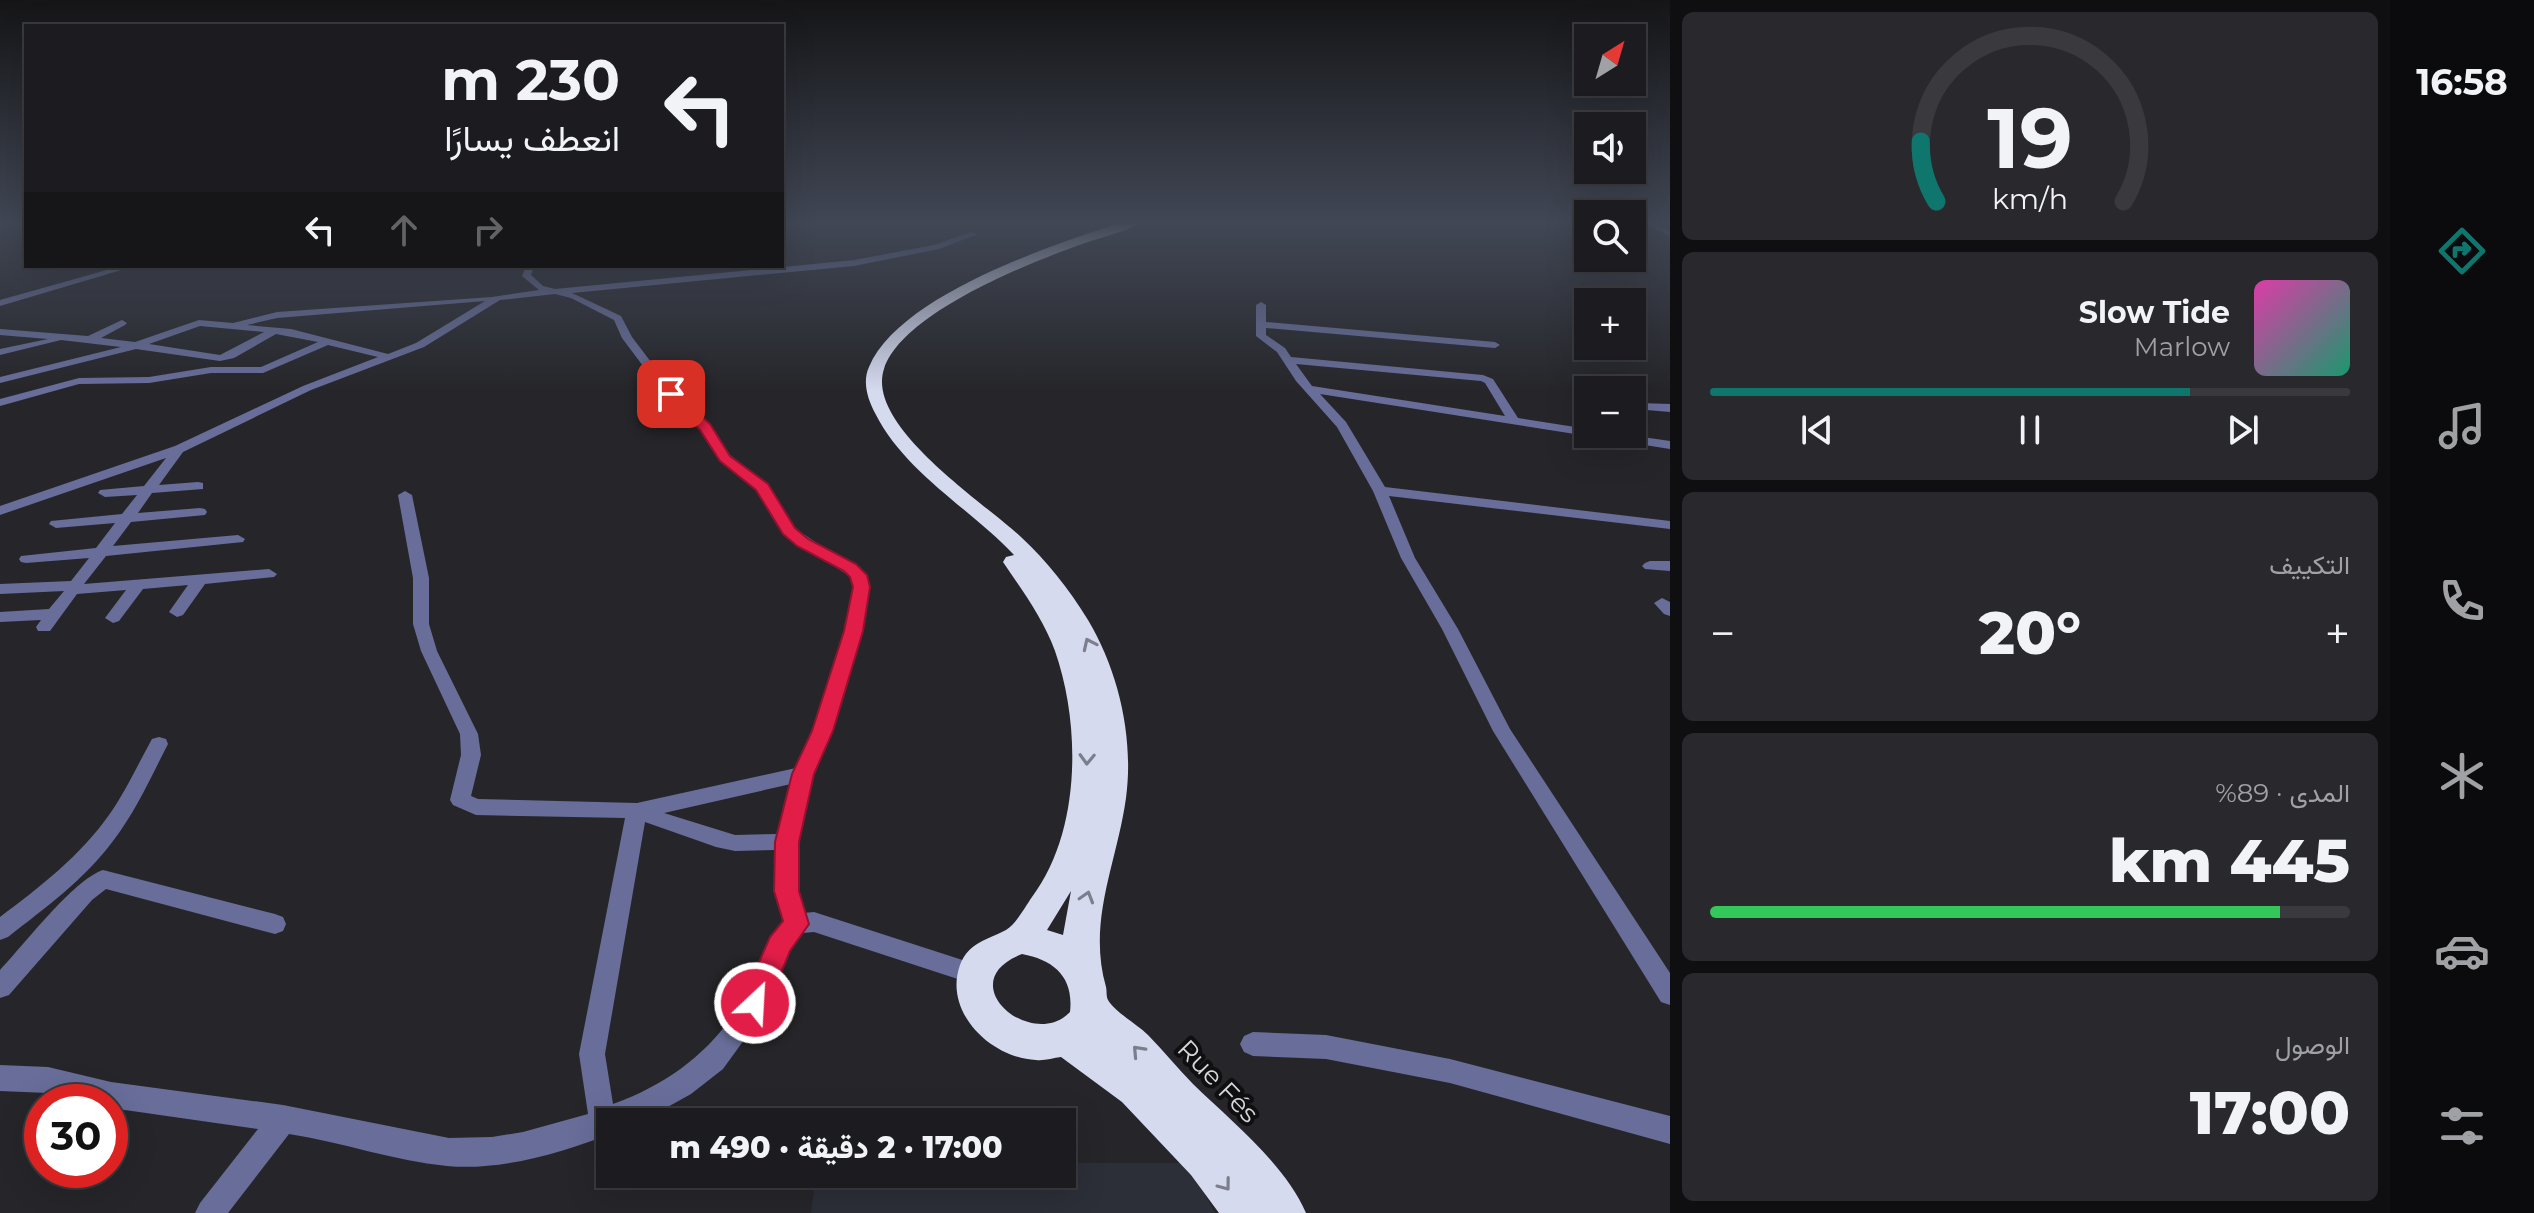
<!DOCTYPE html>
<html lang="ar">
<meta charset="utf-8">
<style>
:root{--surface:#1c1c20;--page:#29292d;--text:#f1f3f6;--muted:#a0a1a5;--line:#3a3a3e;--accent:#0f766e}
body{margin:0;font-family:Montserrat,Vazirmatn,sans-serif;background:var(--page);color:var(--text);direction:rtl;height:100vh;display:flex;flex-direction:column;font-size:30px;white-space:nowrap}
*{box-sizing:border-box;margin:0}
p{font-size:26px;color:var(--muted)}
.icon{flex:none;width:44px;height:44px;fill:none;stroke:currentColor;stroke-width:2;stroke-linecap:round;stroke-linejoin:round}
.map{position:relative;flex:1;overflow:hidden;direction:ltr}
.drawer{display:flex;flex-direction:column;gap:12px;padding:12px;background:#0f0f12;width:720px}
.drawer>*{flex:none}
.top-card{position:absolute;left:24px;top:24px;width:760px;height:244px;border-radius:0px;box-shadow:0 8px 32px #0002,0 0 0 2px var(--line);direction:rtl;background:#1c1c20;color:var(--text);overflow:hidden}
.needle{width:52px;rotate:37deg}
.buttons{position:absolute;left:1574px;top:24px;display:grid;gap:16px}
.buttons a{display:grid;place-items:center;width:72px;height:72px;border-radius:0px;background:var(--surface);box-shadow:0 8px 32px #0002,0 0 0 2px var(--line);font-size:40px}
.speed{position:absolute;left:24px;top:1084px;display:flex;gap:16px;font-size:40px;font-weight:700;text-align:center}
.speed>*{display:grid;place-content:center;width:104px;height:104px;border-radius:50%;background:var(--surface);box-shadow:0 8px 32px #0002,0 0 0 2px var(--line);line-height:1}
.speed .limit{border:12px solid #d22;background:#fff;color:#111}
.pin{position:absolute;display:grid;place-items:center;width:68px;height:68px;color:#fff;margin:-34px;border-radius:16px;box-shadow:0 4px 12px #0006}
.me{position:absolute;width:88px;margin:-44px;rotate:25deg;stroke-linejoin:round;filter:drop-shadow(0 0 6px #0008)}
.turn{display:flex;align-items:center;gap:28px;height:168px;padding:0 32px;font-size:36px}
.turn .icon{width:104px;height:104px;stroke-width:2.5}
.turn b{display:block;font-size:56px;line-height:68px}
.lanes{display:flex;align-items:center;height:76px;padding:0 32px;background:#0003;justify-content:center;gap:40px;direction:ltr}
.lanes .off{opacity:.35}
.big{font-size:60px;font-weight:800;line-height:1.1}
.drawer .card{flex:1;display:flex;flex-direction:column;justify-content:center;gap:12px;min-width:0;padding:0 28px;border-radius:12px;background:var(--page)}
.drawer .dial{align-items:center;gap:0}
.dial svg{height:208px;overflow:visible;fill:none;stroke:var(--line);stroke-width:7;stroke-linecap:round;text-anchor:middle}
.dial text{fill:var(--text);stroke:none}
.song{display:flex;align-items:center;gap:24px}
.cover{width:96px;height:96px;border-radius:12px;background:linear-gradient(135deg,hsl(320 70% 55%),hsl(160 70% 35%))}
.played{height:8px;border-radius:4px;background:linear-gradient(90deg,var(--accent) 75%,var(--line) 75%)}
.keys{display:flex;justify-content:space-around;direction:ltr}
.heat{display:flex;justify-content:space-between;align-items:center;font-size:44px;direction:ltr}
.charge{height:12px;border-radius:6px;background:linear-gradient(90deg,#34c759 89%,var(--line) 0)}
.trip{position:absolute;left:596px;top:1108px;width:480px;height:80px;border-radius:0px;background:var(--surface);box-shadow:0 8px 32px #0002,0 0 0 2px var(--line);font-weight:800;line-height:80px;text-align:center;direction:rtl}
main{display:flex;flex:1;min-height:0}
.tab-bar{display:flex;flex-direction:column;width:144px;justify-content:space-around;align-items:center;background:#0b0b0d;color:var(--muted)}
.tab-bar .icon{width:56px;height:56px}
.tab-bar .on{color:var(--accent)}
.tab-bar b{font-size:36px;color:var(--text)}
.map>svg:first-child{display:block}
.built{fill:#2c2e38}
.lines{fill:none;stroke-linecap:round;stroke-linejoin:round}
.street{fill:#686e99;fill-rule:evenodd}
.highway{fill:#d6daef;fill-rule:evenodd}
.oneway{stroke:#7c7f8b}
.route{fill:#e11d48;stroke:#92132f;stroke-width:2}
.labels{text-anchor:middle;stroke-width:8;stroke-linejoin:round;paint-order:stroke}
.near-street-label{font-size:26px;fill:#d6d6d9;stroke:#0f0f11}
</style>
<main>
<nav class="tab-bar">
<b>16:58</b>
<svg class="icon on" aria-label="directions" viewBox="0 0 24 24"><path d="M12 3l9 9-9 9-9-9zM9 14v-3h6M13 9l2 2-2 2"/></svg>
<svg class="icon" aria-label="music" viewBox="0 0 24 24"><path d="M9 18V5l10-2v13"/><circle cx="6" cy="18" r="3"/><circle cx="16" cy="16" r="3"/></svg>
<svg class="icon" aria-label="phone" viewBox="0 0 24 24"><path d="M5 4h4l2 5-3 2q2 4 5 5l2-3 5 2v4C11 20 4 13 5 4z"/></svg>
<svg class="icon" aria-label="climate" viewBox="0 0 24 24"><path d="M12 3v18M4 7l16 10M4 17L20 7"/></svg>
<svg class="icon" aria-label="car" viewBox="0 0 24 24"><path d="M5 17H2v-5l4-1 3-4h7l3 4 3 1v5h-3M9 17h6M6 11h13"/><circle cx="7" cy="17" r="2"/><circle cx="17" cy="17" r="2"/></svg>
<svg class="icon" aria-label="filters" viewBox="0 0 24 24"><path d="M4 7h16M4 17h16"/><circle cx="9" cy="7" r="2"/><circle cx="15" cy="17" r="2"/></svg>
</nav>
<section class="drawer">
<div class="card dial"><svg viewBox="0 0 100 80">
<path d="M14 69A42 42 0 1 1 86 69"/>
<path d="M14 69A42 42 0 0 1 8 46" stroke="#0f766e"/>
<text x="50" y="56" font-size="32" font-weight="700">19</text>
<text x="50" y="72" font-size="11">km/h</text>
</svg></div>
<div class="card">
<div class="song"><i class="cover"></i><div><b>Slow Tide</b><p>Marlow</p></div></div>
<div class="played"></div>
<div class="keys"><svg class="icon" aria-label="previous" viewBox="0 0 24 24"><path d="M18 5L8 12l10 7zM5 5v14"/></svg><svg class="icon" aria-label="pause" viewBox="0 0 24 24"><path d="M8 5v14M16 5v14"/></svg><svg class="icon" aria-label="next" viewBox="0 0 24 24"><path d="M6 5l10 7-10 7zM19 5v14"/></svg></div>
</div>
<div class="card"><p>التكييف</p>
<div class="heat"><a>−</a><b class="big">20°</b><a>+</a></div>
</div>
<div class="card"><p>المدى · 89%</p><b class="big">445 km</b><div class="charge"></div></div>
<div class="card"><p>الوصول</p><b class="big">17:00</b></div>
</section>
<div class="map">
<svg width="1670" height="1213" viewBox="0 0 1670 1213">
<rect width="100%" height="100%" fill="#26262a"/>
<path class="built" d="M1062,1163H1187L1215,1213H811L816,1174H1062Z"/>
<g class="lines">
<g class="street">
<path d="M1640,221H1649L1670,231V236Z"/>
<path d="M971,232L978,234L939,249L854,266L572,293L621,316L632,337L663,378L686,406L709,424L730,455L767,484L794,528L866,575L869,587L862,631L832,731L813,774L798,842V891L804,913L814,912L981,966L985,973L981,980L973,984L814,932L802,933L791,947L757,1022L723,1069L691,1094L664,1109L637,1122H610V1134C562,1153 500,1171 447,1166C394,1161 342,1142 289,1134L228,1213H195L200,1203L258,1129L111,1108L110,1102H87L48,1093L0,1091V1065L48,1067L111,1082L283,1105L449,1138L492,1137L523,1132L588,1114L579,1054L625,818L476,815L453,805L450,800L461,755L460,734L421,651L413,624V578L398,495L405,491L412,495L429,578V624L437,651L478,734L481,755L471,796L478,799L637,803L796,768C815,729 861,618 851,577L784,534L757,489L720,461L700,429L678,410L655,382L622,338L614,320L571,298L555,294L500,300L424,347L311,390L183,452L159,485L198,482L203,483V489L152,493L138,513L200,508L205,509L207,512L205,515L131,522L113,546L238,535L245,539L243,542L106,556L84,584L269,569L277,574L274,577L205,584L183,615L177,617L169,612L188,585L143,589L119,621L113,623L105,618L126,590L77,594L50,631H38L36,627L41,620L0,622V612L49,609L64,591L0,594V584L71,581L89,558L26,563L21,562L19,559L21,556L96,548L115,523L56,528L49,524L51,521L122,514L137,495L105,497L98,493L100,490L144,486L166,458L0,515V506L175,446L303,386L378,357L328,345L263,373H211L149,383L79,384L0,406V399L79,378L149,377L211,367H261L318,342L276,334L234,358L220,361L136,349L0,383V377L121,347L61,340L0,355V349L48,339L0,335V329L88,336L122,320L127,323L125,325L101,338L135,342L199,320L233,323L277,312L492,297L539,290L522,276L526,266H534L531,275L543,286L555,289L854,260L934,245ZM485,301L416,343L388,354L291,329L247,325L277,318ZM200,326L264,332L220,355L149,344ZM791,784L778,834L735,835L664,813ZM645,822L716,847L735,851L776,850V891L784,921C769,938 763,961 753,981C723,1042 677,1081 613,1104L605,1054Z"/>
<path d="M121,266H135L0,306V300Z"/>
<path d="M1261,302L1266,305V322L1495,342L1500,345L1495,348L1266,328V335L1285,348L1291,357L1483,375L1493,379L1518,418L1588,429V434H1622L1670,441V449L1320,394L1346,422L1385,487L1670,521V529L1389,496L1415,558L1458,629L1510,729L1670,973V1005L1661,1002L1493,731L1442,629L1401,558L1373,491L1337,427L1296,381L1277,352L1256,336V305ZM1296,364L1481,381L1485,383L1505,416L1312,386Z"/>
<path d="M1578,382L1589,390L1588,399L1584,398L1572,385Z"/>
<path d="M1639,403L1670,404V412L1635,409V405Z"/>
<path d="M1650,561H1670V571L1645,569L1642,566L1645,563Z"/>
<path d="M1662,598L1670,602V616L1664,614L1654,603Z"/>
<path d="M159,737L166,739L168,744C151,777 136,811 113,841C85,879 45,908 8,937L0,940V917C40,887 80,856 109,815C126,791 138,764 152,739Z"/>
<path d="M103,870L275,914L283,917L286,924L283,931L275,934L106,889L92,900L9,995L0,998V970C24,945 73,880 103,870Z"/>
<path d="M1253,1032L1326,1035L1450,1059L1670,1116V1144L1450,1083L1326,1059L1253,1056L1244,1052L1240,1044L1244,1036Z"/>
</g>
<path class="highway" d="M1127,221H1144C1127,232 1101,237 1082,244C1029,263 902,313 884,369C865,426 985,503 1021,537C1047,561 1069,589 1088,620C1119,672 1134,738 1126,798C1117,863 1087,921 1106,987C1107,991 1106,996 1108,1000C1116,1013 1137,1024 1148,1035C1164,1051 1177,1068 1193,1084C1231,1121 1285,1164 1306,1213H1219L1191,1175L1122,1102L1061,1057C1053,1058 1044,1061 1036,1060C991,1058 943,1012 960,965C969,942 987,940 1006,930C1016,924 1025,907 1032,897C1081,832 1081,725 1055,651C1043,618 1022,590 1003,562L1006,557L1014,555C970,508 905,473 875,413C868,400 862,382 869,367C899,295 1056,243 1127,221ZM1071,891L1063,935L1047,930ZM1022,954C1054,960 1074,977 1070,1012C1032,1052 949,982 1022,954Z"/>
</g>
<defs><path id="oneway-chevron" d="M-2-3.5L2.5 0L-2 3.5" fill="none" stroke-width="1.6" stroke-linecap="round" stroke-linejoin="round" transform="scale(2)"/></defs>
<g class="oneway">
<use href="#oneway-chevron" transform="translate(1089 644) rotate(-115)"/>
<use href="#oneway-chevron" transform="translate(1087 759) rotate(92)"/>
<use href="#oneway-chevron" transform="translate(1087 897) rotate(-73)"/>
<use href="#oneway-chevron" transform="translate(1138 1051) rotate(-133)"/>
<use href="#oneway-chevron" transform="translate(1225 1185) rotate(53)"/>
</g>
<linearGradient id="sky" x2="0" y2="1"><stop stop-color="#151517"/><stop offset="0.57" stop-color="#414755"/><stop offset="1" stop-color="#414755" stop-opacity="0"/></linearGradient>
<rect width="1670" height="391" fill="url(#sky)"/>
<path class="route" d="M666,391H675L710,424L730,456L768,484L795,528L808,539L856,564L867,575L870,587L863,631L833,731L814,774L799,842V891L809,924L790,951L765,1012L755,1015L746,1012L741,1003L770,937L783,921L774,891L775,842L792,774L812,731L844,631L853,587L850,577L844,571L797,546L783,534L756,490L720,461L700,430L666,397Z"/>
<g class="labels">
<g class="near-street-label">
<text transform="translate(1218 1081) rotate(46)" y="9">Rue Fés</text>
</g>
</g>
</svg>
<div class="buttons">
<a><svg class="needle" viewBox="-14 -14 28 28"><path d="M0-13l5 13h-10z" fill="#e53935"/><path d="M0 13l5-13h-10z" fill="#a0a1a5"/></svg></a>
<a><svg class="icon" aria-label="sound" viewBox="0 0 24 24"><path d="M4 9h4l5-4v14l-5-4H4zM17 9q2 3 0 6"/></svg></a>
<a><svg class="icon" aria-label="search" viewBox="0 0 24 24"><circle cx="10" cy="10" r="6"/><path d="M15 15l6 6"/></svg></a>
<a>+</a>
<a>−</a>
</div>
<div class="speed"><div class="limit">30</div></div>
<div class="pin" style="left:671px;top:394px;background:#d93025"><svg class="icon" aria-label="arrive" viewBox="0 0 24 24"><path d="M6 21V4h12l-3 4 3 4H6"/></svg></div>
<svg class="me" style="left:755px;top:1003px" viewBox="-20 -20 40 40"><circle r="17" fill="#e11d48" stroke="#fff" stroke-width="3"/><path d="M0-11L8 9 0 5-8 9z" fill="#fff"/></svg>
<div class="trip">17:00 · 2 دقيقة · 490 m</div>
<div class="top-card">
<div class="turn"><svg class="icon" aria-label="left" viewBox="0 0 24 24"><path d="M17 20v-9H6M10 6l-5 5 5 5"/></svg><div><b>230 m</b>انعطف يسارًا</div></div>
<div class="lanes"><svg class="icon" aria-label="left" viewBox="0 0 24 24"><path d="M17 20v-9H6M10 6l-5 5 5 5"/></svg><svg class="icon off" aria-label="ahead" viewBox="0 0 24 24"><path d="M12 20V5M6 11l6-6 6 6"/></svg><svg class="icon off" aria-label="right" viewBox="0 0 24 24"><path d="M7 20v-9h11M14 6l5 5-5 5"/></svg></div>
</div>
</div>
</main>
